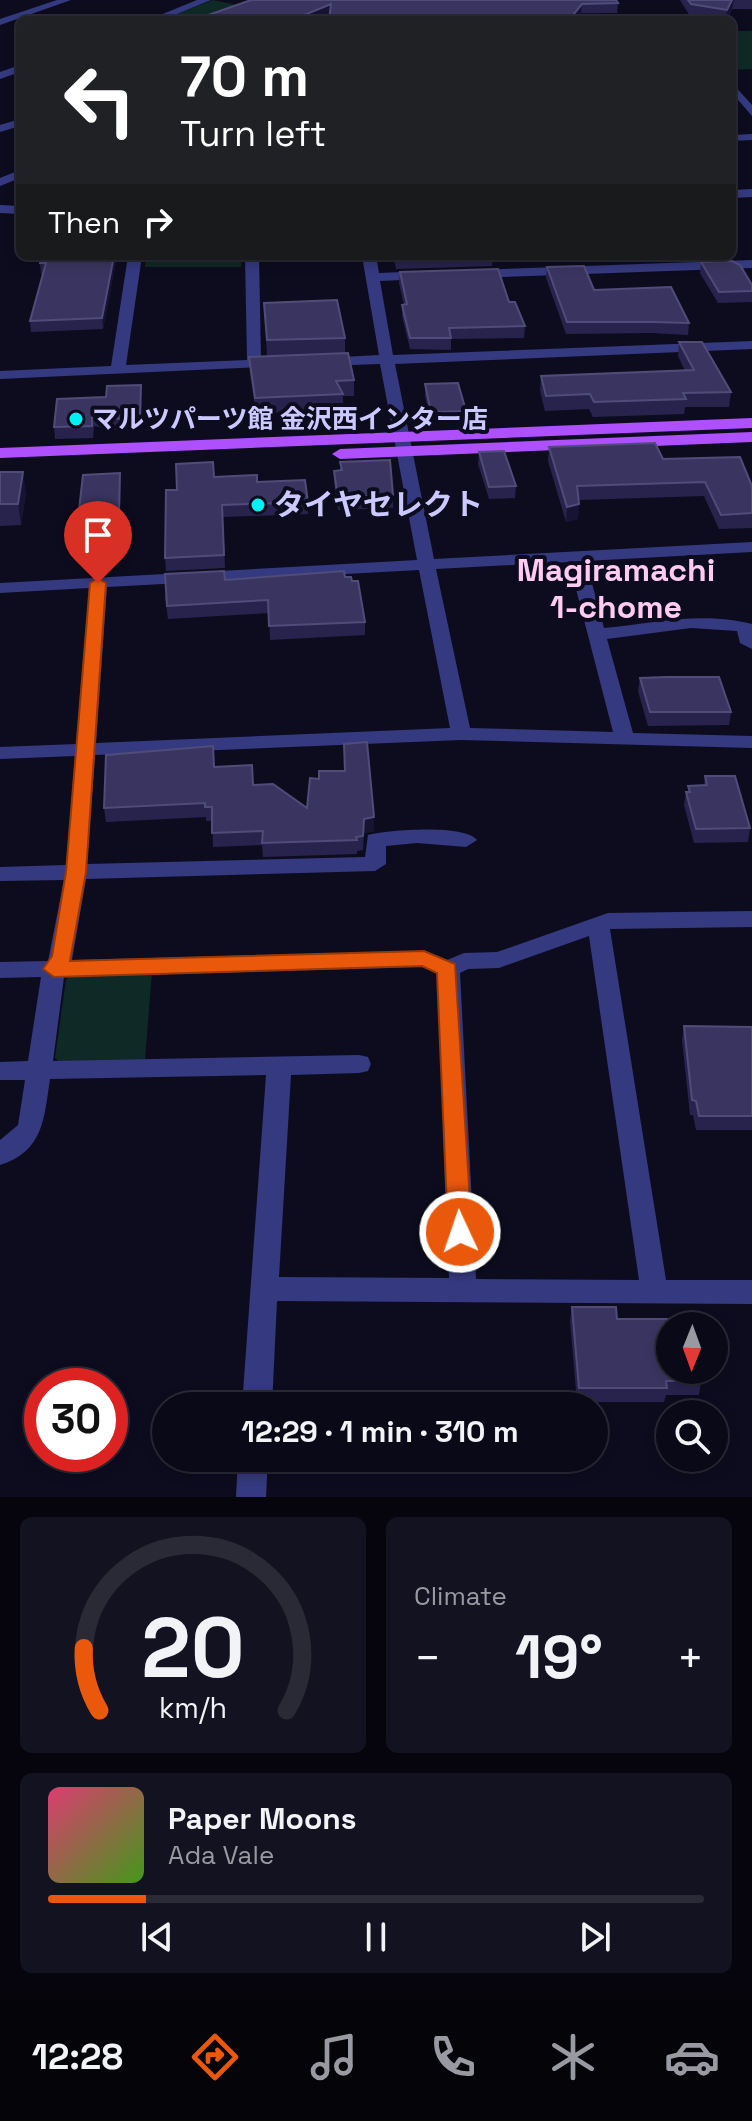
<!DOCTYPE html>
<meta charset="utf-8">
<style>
:root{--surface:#0a0917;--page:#131220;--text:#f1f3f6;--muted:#999aa1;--line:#2a2a36;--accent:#ea580c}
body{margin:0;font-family:"Space Grotesk","Noto Sans JP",sans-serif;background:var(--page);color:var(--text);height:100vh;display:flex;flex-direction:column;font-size:30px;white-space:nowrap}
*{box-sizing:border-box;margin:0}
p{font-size:26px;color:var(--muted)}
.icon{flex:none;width:44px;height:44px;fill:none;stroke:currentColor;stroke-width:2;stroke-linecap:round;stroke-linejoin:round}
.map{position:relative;height:1497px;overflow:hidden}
.drawer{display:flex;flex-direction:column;gap:20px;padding:20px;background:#06050d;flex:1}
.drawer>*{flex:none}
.top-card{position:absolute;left:16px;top:16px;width:720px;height:244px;border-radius:12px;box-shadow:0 4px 12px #0003,0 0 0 2px var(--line);background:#202124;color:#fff;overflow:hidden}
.needle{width:52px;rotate:181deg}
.controls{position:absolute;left:656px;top:1312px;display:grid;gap:16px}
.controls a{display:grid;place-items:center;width:72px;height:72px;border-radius:50%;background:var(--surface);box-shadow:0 4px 12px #0003,0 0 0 2px var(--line);font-size:40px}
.speed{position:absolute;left:24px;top:1368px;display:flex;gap:16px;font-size:40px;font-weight:700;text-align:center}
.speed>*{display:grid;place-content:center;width:104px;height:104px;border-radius:50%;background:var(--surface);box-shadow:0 4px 12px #0003,0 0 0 2px var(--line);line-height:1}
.speed .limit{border:12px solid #d22;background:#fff;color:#111}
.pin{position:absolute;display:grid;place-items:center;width:68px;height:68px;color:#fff;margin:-82px -34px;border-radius:50% 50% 50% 0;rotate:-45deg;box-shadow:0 0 8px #0007}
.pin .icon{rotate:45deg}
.me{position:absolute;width:88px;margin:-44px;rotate:357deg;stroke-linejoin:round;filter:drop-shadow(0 0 6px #0008)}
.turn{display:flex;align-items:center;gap:28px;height:168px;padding:0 32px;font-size:36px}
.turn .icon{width:104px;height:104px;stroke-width:2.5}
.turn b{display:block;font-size:56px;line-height:68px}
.then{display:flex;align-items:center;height:76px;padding:0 32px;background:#0003;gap:16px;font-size:30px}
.big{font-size:60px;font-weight:800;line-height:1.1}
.drawer .widget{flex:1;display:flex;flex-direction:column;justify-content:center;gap:12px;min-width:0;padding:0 28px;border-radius:12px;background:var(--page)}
.drawer .dial{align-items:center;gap:0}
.dial svg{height:208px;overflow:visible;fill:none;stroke:var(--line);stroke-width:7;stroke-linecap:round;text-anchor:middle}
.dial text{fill:var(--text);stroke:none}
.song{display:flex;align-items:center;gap:24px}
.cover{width:96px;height:96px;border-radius:12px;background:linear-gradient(135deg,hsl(340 70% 55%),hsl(100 70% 35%))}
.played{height:8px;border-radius:4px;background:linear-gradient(90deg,var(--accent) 15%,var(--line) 15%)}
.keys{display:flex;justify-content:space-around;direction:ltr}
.heat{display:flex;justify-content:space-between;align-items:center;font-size:44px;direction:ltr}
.drawer .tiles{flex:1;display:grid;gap:20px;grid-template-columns:1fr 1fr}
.widget:last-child{grid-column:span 2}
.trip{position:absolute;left:152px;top:1392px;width:456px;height:80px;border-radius:40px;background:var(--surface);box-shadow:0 4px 12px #0003,0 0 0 2px var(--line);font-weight:800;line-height:80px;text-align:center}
.dock{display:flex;height:128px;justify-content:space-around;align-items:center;background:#040409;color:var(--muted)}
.dock .icon{width:56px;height:56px}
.dock .selected{color:var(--accent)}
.dock b{font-size:36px;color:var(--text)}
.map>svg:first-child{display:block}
.green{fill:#0f2926}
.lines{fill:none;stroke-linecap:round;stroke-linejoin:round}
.minor{fill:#35397f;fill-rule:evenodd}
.major{fill:#af50ff;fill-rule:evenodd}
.wall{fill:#28234d}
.shaded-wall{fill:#161333}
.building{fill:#3a3560;stroke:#504c79;stroke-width:2}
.route{fill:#ea580c;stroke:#983908;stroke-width:2}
.poi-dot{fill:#00f0f4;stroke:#0d0c1f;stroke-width:3}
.labels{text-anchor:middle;stroke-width:8;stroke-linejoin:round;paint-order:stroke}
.far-poi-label{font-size:26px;font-weight:bold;fill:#cbc9ff;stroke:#0d0c1f;text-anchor:start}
.poi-label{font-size:30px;font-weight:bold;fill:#cbc9ff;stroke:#0d0c1f;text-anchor:start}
.neighbourhood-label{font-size:32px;font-weight:bold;fill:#ffcbf1;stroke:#0d0c1f}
</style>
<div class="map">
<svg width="752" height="1497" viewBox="0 0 752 1497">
<rect width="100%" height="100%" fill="#0d0c1f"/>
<g class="green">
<path d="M213,0L237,5L199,20H160Z"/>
<path d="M732,31H752V69L732,70Z"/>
<path d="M146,256H241V267H145Z"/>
<path d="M152,972L145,1060L61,1063L55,1058L66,980L73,974Z"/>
</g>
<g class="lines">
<g class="minor">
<path d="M57,0H71L0,25V19Z"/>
<path d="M197,0H211L162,20H148Z"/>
<path d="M20,65V72L0,79V72Z"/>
<path d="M732,83L752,105V116L732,93Z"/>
<path d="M20,119V126L0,132V125Z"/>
<path d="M752,134V140L732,141V135Z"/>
<path d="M20,170V178L0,186V178Z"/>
<path d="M752,189V197L732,198V190Z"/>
<path d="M0,205L20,206V214L0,213Z"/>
<path d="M128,256H142L126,365L247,360L245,256H259L261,359L281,360V366L0,379V371L111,366Z"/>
<path d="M362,256H376L379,273L424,271L431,275L424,279L380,281L393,355L752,341V349L395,364L434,559L752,542V552L586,561L604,628C655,623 701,611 752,624V649L740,643L737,631L691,628L607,639L633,733L752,736V748L461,740L95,755L87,864L365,857L368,835C388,830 464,824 477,840L466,847L417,843L386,846V864L375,871L86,879L72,960L424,951L447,960L464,953L497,952L608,913L752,911V927L610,929L666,1280H752V1304L277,1301L272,1406H242L266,1075L50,1079C44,1118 44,1151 0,1165V1140L18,1125L25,1080H0V1062L28,1061L41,977L0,978V962L48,961L64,880L0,881V867L66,865L75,756L0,759V747L76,744L89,588L0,593V583L417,560L380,364L324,366L317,362L324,358L379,355ZM569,562L613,732L470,728L436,569ZM419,570L450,728L96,743L107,587ZM589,936L639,1280L476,1279L460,973L468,969L499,968ZM422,967L437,973L449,1278L279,1277L291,1075L359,1073L368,1071L371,1064L368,1057L359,1055L53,1061L64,977Z"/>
<path d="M752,260V268L472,278L465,274L472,270Z"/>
<path d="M238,1458H268L266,1497H236Z"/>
</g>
<g class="major">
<path d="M752,418V428L0,458V448Z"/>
<path d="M752,432V442L340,459L332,454L340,449Z"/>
</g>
</g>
<g class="wall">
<path d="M251,0L618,3L617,13L330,15L317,20H194Z"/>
<path d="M680,0H752V9H732L727,20H715L690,16Z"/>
<path d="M117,256L103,329L31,332L30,321L43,274H41L40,263Z"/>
<path d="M393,256H493L492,266L396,269Z"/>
<path d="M690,256H723V258L692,259Z"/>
<path d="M701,262L752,285V302L718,303L700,273Z"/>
<path d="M547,267L594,290L689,323L688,335L652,333L566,334L546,278Z"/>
<path d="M400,272L509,302L525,326L524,338L451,339V350L410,349L402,316V305H404L399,283Z"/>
<path d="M264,303L345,338V353L354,380V396H343V410L256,414L250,373L249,357L267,356Z"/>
<path d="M679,342L731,392L729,407H685L684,414L593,417L589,409L545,411L540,391L541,376L685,371L678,356Z"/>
<path d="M425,384L466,411L465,423L436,424L430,419L425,396Z"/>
<path d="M141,385L142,397L141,429L121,431L94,426L93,438L55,439L54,427L106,397Z"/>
<path d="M549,447L663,459L752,486V528L719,529L704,496L579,500L578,519L566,522L548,461Z"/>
<path d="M479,452L516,486L515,498L489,499L478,464Z"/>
<path d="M340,462L393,495V508L338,510L334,483V471L340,470Z"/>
<path d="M0,472L26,493L21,525L0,526Z"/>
<path d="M214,477L257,482L308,502V514L223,517L225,568L166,571L165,558L177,490Z"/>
<path d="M121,486L120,521L81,522L79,510Z"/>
<path d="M345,577L365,622V635L270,640L269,613L168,619L165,596L225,580Z"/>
<path d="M640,678L731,712L729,725L648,726L638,691Z"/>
<path d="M214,767L307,808L374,831L364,833L363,850L357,851V854L263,857L262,845L213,847L212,821H206V817L106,822L104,808Z"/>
<path d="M705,776L750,828L748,842L694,843L684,805L686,792H688V786H704Z"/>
<path d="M684,1026L752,1027V1130H696L693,1115H690L682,1040Z"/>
<path d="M572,1307L617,1319L701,1381L699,1395H666L664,1402H577L570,1321Z"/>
</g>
<g class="shaded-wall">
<path d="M732,0H734L732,9L726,20L727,10Z"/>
<path d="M331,4V14L317,20H292Z"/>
<path d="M582,4L581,14L576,20H549L550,19Z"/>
<path d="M114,256H117L103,329L102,318Z"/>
<path d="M141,385L142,397L141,429L121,431L120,419Z"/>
<path d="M23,472L26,493L21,525L18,504Z"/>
<path d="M120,473L121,486L120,521L119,509Z"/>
<path d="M579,504L578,519L566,522L567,507Z"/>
<path d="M374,817V831L364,833L363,850L364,819Z"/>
</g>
<g class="building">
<path d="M251,0H616L618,3L582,4L573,15L550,19V20H329L331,4L292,20H194Z"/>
<path d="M688,0H732L727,10L691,4Z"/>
<path d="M42,256H114L102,318L30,321L46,263H40Z"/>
<path d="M396,256H472L396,259Z"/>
<path d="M732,261L740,265L752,285V291L719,292L701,262Z"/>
<path d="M584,266L594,290L671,287L689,323L653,322H567L547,267Z"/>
<path d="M498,269L509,302H515L525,326L449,328L451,338H410L402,305L407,304L400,272Z"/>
<path d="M337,300L345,338L267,340L264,303Z"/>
<path d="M679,342H702L731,392L683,393L686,399L594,402L590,394L546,396L541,376L694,370Z"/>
<path d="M348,353L354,380L336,381L343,394L255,398L249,357Z"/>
<path d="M458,383L466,411L437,412L430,408L425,384Z"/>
<path d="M141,385L140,417L120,419L92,414V426L54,427L57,399L106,397L107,386Z"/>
<path d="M655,443L663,459L740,457L752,486V513L721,515L705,482L577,486L579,504L567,507L549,447Z"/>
<path d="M504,451L516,486L489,487L479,452Z"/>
<path d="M390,460L393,495L338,498L334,471L342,470L340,462Z"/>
<path d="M213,462L214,477L257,475V482L305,480L308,502L222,505L224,555L165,558L166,490H177L176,464Z"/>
<path d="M0,472H23L18,504H0Z"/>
<path d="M120,473L119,509L79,510L83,475Z"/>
<path d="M224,571L225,580L344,571L345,577H351L352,581H358L365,622L269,626L268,600L167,606L165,574Z"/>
<path d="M667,677H719L731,712H650L640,678Z"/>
<path d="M367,742L374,817L364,819L363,836L356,837L357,840L262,843L263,831L212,833V807H205V803L104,808L106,755L213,746L214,767L252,765L253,785L273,784L307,808L310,778L319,779V771H345L344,744Z"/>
<path d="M705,776H735L750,828L696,829L686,792H690L688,786L707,785Z"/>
<path d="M684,1026L752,1027V1116H699L696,1101L692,1100Z"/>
<path d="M572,1307H616L617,1319H693L694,1326H670V1370H700L701,1381H666L667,1388H579Z"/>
</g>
<path class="route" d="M98,578L106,583L86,872L70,961L424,951L455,964L472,1232L469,1239L460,1242L451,1239L448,1232L437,973L422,966L54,977L43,969L52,956L66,872L90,583Z"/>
<g class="poi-dot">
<circle cx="76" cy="419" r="8"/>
<circle cx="258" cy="505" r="8"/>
</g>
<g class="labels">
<g class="far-poi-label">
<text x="92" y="428">マルツパーツ館 金沢西インター店</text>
</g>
<g class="poi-label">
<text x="274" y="515">タイヤセレクト</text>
</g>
<g class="neighbourhood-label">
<text x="616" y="581">Magiramachi<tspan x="616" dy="37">1-chome</tspan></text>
</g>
</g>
</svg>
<div class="controls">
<a><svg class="needle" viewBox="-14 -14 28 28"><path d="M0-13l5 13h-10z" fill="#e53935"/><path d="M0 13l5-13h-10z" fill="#999aa1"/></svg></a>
<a><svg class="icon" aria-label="search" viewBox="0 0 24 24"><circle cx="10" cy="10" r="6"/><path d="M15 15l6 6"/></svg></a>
</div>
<div class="speed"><div class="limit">30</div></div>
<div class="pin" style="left:98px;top:583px;background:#d93025"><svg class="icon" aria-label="arrive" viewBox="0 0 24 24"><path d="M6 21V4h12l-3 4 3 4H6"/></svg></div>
<svg class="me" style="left:460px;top:1232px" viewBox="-20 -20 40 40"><circle r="17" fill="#ea580c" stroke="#fff" stroke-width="3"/><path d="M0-11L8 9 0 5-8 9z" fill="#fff"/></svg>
<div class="trip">12:29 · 1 min · 310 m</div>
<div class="top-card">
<div class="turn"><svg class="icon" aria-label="left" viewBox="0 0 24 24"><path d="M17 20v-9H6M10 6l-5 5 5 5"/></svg><div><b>70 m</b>Turn left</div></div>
<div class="then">Then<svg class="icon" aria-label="right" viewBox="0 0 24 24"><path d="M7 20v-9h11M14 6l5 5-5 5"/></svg></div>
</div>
</div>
<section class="drawer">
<div class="tiles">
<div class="widget dial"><svg viewBox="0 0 100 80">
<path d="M14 69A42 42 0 1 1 86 69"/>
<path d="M14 69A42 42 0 0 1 8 45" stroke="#ea580c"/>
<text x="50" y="56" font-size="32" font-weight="700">20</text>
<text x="50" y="72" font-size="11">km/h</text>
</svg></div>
<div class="widget"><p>Climate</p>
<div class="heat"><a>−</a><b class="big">19°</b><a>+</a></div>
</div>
<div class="widget">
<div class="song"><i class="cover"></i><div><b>Paper Moons</b><p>Ada Vale</p></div></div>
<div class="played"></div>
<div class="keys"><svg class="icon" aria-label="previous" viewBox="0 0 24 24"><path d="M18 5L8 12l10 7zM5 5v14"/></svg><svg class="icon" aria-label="pause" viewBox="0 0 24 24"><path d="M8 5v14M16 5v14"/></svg><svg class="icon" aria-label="next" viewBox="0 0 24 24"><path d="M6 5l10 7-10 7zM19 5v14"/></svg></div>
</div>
</div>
</section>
<nav class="dock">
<b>12:28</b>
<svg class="icon selected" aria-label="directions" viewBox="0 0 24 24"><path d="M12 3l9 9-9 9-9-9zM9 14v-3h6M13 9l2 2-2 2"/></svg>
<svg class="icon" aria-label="music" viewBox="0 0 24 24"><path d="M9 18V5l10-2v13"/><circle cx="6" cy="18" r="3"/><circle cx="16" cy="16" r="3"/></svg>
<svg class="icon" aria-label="phone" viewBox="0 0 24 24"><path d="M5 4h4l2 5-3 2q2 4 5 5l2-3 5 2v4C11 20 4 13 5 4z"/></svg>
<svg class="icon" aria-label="climate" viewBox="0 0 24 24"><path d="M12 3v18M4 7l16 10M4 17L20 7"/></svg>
<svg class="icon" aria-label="car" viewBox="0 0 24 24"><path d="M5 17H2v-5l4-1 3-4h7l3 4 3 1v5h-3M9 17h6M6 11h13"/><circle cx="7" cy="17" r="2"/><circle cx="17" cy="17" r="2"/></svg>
</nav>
